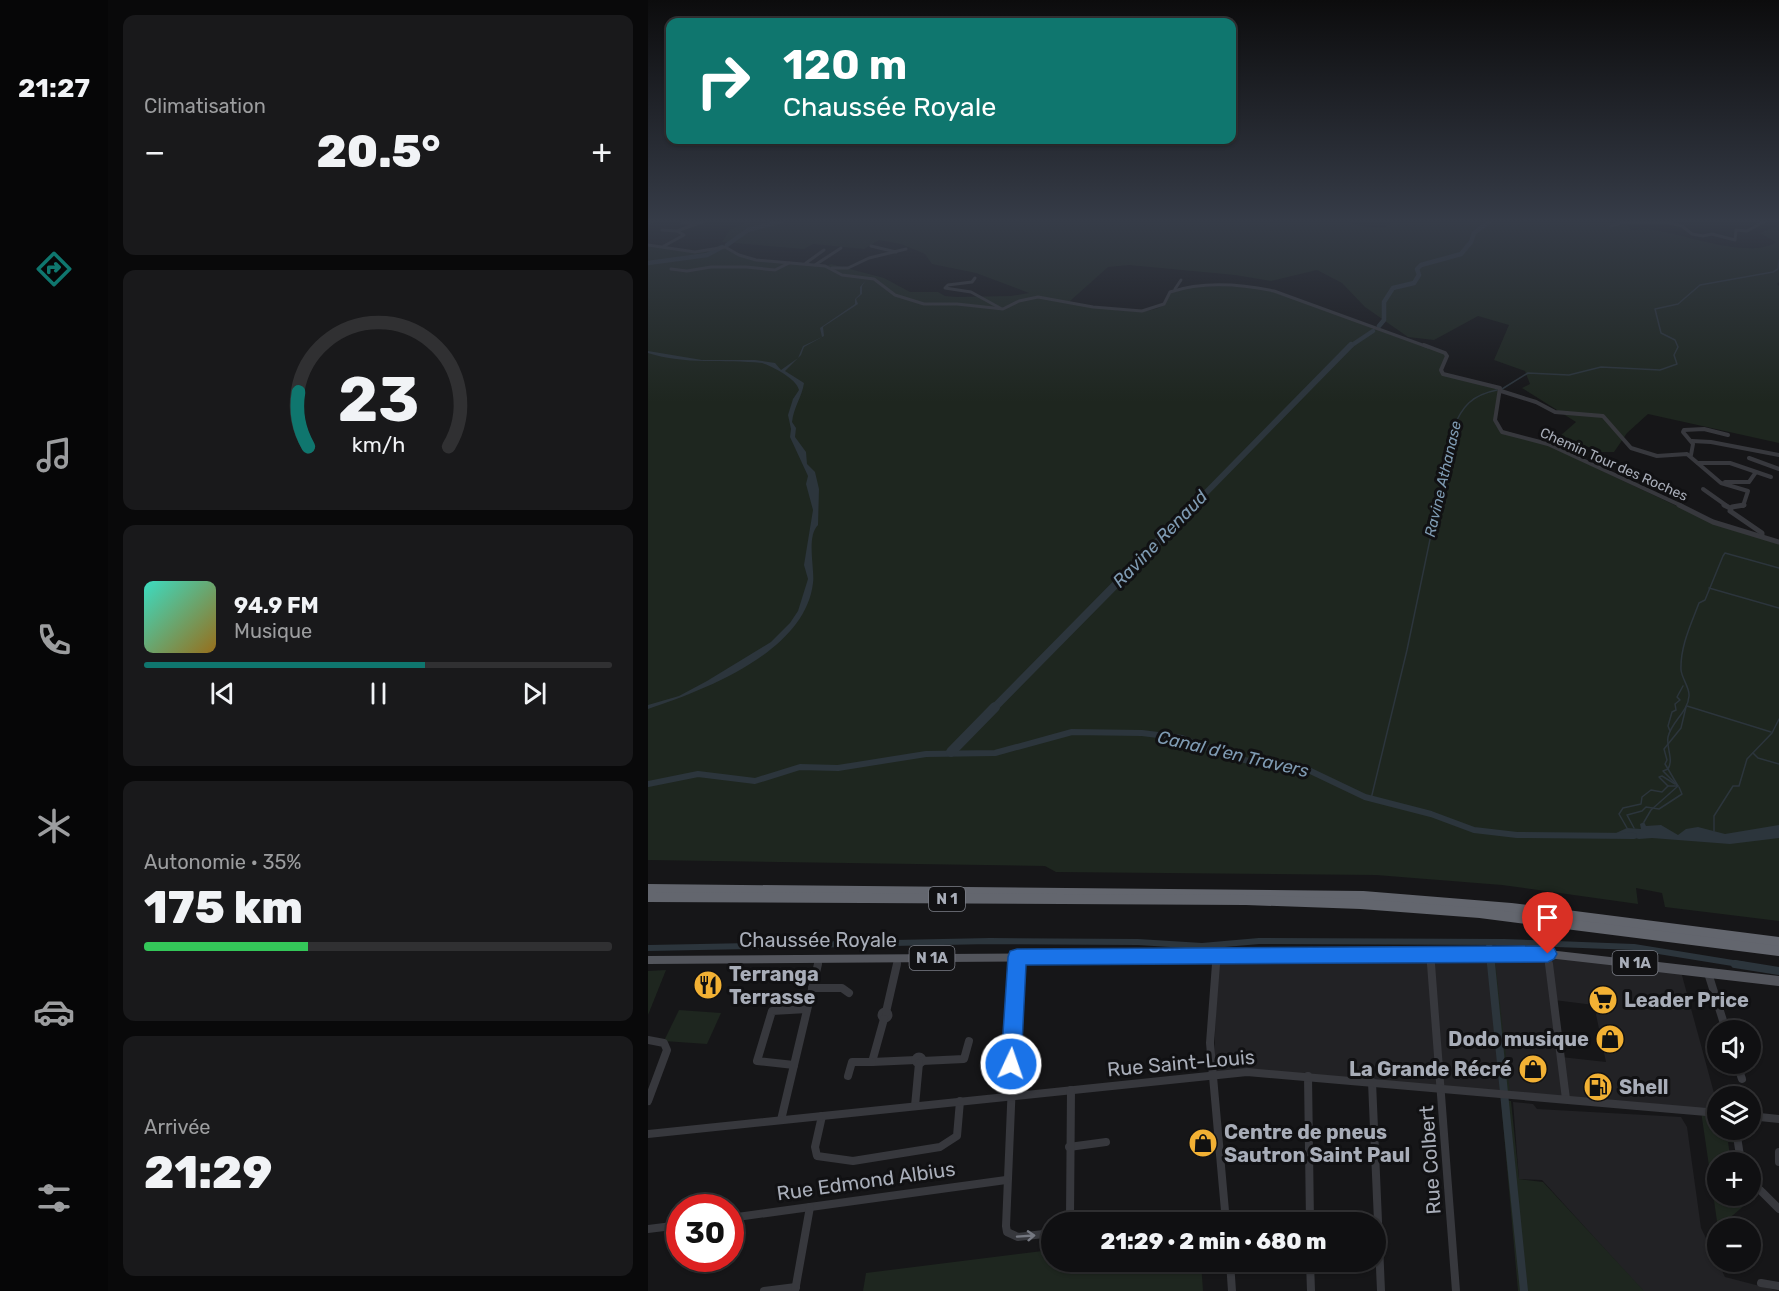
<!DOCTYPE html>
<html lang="fr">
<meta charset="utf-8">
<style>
:root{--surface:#101012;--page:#19191b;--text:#f1f3f6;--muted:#9c9d9f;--line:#303032;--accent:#0f766e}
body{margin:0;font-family:Rubik,sans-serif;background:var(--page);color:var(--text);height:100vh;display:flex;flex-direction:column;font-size:22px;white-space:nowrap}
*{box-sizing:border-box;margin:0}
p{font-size:20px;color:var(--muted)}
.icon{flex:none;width:33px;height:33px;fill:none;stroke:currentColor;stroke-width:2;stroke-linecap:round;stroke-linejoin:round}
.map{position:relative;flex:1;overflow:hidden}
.details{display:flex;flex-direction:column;gap:15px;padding:15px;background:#09090a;width:540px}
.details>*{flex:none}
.banner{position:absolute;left:18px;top:18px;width:570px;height:126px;border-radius:12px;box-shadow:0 2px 4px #0004,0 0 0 2px var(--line);background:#0f766e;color:#fff;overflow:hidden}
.controls{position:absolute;left:1059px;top:1020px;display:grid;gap:12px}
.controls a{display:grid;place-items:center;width:54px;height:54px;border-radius:50%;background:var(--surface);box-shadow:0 2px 4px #0004,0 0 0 2px var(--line);font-size:30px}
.speed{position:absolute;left:18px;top:1194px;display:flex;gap:12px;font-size:30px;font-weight:700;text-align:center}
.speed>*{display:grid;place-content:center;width:78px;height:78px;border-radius:50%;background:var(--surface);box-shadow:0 2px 4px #0004,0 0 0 2px var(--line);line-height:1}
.speed .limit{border:9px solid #d22;background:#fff;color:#111}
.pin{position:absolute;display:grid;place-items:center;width:51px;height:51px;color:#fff;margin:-62px -26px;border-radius:50% 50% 50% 0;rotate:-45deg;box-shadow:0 0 6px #0007}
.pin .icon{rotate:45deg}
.me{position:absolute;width:66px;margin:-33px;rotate:3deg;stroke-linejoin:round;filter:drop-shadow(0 0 4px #0008)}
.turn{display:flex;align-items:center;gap:21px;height:126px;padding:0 18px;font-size:27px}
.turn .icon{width:78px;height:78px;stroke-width:2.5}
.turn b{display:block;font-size:42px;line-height:51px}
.big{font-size:45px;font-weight:800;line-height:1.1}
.details .tile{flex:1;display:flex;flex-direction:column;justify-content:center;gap:9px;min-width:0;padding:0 21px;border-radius:12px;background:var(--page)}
.details .dial{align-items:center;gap:0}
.dial svg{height:156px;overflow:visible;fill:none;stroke:var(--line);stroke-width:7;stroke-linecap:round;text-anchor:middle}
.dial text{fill:var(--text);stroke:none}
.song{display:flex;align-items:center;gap:18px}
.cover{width:72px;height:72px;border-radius:9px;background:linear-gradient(135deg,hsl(170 70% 55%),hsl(40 70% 35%))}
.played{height:6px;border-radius:3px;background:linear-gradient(90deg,var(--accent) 60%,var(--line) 60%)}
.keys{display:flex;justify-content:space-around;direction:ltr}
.heat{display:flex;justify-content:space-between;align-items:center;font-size:33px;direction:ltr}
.charge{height:9px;border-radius:4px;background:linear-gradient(90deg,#34c759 35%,var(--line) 0)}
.trip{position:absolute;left:393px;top:1212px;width:345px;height:60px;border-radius:30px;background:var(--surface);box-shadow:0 2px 4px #0004,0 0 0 2px var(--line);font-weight:800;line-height:60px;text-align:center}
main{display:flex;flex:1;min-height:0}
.menu{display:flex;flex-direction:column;width:108px;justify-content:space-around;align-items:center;background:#060607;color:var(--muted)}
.menu .icon{width:42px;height:42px}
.menu .selected{color:var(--accent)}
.menu b{font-size:27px;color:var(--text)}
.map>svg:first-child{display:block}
.built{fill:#222225;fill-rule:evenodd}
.green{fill:#1e261f}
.water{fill:#2c353c}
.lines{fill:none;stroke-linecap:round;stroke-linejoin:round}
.stream{stroke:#2c353c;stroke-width:1.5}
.canal-far1{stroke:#2c353c;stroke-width:6}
.canal{stroke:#2c353c;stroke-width:8}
.river-far3{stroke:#2c353c;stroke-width:4.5}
.river-far2{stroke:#2c353c;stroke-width:6}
.river-far1{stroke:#2c353c;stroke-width:8}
.river{stroke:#2c353c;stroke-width:10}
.minor-far4{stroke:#37383d;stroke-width:3}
.minor-far3{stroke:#37383d;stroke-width:4}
.minor-far2{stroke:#37383d;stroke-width:5}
.minor-far1{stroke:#37383d;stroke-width:6}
.minor{stroke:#37383d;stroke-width:8}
.major-far1{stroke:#53555c;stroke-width:8}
.major{stroke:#53555c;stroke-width:10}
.highway{stroke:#63666e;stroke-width:10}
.oneway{stroke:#757881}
.route{fill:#1a73e8;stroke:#114b97;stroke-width:1.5}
.labels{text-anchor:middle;stroke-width:6;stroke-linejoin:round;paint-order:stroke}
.far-street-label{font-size:14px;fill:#a8adb8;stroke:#111113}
.far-water-label{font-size:15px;font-style:italic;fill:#7f9bb3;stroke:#111113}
.shield{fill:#111113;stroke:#7b7e86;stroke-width:1.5}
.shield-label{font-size:15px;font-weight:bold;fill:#a8adb8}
.water-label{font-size:18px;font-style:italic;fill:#7f9bb3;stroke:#111113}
.near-street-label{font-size:20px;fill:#a8adb8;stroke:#111113}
.near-poi-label{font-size:20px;font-weight:bold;fill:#a8adb8;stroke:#111113;text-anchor:start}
</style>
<main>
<nav class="menu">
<b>21:27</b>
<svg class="icon selected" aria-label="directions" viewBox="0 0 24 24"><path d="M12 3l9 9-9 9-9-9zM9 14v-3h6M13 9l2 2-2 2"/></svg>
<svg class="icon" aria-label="music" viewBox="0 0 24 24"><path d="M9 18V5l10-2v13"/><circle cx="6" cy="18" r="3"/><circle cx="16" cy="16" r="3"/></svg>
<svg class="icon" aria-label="phone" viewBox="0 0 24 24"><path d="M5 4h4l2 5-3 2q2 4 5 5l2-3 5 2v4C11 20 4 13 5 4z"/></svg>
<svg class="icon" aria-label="climate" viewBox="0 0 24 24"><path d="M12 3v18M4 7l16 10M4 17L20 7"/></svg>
<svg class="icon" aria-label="car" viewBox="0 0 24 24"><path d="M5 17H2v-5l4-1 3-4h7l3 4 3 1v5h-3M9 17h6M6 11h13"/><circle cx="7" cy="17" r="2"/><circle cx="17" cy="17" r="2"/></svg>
<svg class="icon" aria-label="filters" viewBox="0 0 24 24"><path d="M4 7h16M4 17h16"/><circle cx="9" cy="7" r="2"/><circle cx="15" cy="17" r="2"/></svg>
</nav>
<section class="details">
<div class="tile"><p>Climatisation</p>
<div class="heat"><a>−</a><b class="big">20.5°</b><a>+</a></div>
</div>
<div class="tile dial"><svg viewBox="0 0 100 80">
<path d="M14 69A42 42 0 1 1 86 69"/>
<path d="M14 69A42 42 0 0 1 9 41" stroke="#0f766e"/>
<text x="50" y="56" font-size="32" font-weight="700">23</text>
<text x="50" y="72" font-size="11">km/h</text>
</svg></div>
<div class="tile">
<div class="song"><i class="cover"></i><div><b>94.9 FM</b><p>Musique</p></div></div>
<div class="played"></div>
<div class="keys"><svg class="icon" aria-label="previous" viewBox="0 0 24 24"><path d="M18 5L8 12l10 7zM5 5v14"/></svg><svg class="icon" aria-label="pause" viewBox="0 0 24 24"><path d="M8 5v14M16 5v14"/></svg><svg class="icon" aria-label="next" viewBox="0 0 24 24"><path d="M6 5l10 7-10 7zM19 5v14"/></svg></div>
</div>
<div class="tile"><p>Autonomie · 35%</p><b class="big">175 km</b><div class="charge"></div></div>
<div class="tile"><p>Arrivée</p><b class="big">21:29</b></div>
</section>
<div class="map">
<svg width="1131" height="1291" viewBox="0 0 1131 1291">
<rect width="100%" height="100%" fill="#161618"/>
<g class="built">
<path d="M900,954L1032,968L1069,1104V1113L605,1072L566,1075L569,956ZM906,1000L946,1005L958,1062L913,1057Z"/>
<path d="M865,1102L885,1104L889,1109L1033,1117L1039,1127L1053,1228L1077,1277L1131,1291H995L894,1180L871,1179Z"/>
</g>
<g class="green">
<path d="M102,221H697L710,226L737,228L745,221H976L983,230C990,230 999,229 1006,230C1036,234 1102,260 1128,242L1112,233L1131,225V282L1129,284L1131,286V443L1000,414L979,433L966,452H953L912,436L928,422L874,388L882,384L877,371L846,360L861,325L830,316L786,340L760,337L717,307L694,283L669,270L623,281L587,275L481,265L460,267L421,302C440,306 497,318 514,306C517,303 518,298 520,294L535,288L575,286L616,288L798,354L794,373L852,388L847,420L851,429L891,441L1050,516L1131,542V921L1017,907L1014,893L988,888L990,904L854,885L728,875L408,872L397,866L0,860V245L47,252L76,246L100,259L178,266L183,264L236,278L262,292H290L297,296L308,297L363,296L381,293L328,273L284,264L277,254L253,244L231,240L216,249L165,244L156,249L74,242L82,230Z"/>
<path d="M839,958L847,959L862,1093L857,1087L852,1090Z"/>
<path d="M18,970L0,1015V971Z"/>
<path d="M31,1010L73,1013L59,1044L16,1041Z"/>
<path d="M853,1100L863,1101L871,1179L895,1182L996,1291H870Z"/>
<path d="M1053,1111L1069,1113L1070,1130H1088L1090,1143L1080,1142L1083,1162H1070V1196H1102L1103,1193L1106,1197L1070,1228Z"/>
<path d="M403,1250L404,1262H553L555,1291H215L218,1273Z"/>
</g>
<g class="water">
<path d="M218,280L214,286V294L208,299L210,304L175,327L176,336L156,347L153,355L137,371L156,383C154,397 146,406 144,422L148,428L147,437L158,452L159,464L167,472L171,489L170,525C158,537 167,569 165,583C157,652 57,690 0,709V705L31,696L59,681L123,642L142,623L150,611L160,579L156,565L165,510L158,484L160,476L142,437L143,429L140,415L145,399L151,390C149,379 124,366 114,363C75,359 37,365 0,353V351L54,360H107L127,363L133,370L150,358L155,346L174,337L172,328L207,304V299L212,294V287Z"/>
<path d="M996,822L998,826L1013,825L1030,835L1038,829L1050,827L1077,834L1131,825V838L1082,844L1004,838L991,839L968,833L979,828L993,829L992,824Z"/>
</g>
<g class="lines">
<g class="stream">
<path d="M0,224L6,221"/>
<path d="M854,389L880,373L921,375L953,367L1012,370L1029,364L1026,355L1030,347L1027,340L1013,333L1007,309L1030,304L1052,285L1125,272L1130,269L1131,260"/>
<path d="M1061,588L1131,608"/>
<path d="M1039,706L1123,732"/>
<path d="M1022,731L1020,726L1024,712L1028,710L1027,704L1032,700L1029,697L1035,686"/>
<path d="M1105,753L1110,758L1131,764"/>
<path d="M1020,786L1011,777L1014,776L1027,784"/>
<path d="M723,799L759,650L805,429C814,406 824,395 849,390"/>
<path d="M996,822L1003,810L1030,786L1020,769C1026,759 1018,748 1020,737C1023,722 1040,712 1041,696C1042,688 1034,679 1033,670C1032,647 1043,624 1051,603L1057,600L1075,556L1077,553L1131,568"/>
<path d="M979,828L971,814L975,808L993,804L994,797L1003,790L1014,792L1020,786H1030L1015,771L1020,769L1017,764L1019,760L1016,749L1033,728L1038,707"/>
<path d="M986,828L979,815L994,811L998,807L1011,809L1034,794L1031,787"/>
<path d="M1066,831V816L1085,786H1091L1099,759L1124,733L1131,719"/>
</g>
<g class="canal-far1">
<path d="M0,784L50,774L107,781L152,767L190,768L278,754L347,753L424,732L494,733L534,738L582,757L606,762L652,766L717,797L783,814L826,830L869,835L986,836"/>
<path d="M841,943L843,965"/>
<path d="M0,948L342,941L490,942L554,946L611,941L856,942L986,947L1097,965"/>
</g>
<g class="canal">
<path d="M843,964L876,1291"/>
<path d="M1087,964L1131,971"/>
</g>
<g class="river-far3">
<path d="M79,245L100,230L134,221"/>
<path d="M0,263L59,255L74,247"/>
<path d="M731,326L736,320V302L745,288L766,283L771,275L769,269L773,265L813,254L823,242L826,233L842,221"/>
<path d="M701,347L725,331"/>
</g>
<path class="river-far2" d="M545,506L703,345"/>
<path class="river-far1" d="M346,708L546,505"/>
<path class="river" d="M303,752L347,707"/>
<g class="minor-far4">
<path d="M1017,222L1034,226L1044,234L1055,236L1064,234L1087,240L1088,230L1099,231L1117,221"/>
<path d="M48,224L56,221"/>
<path d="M963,226L976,222H1017L1005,221"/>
<path d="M14,230L29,231"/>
<path d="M0,245L47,252L77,247L91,255L108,260L177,266L194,275L226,279L247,295L276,304H309L355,309L371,301L390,297L445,307L494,311L516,304L522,292C555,281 593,284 626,291L780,347"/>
<path d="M16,246L36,235L29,231L48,224L34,223L37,221"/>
<path d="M223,246L248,252"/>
<path d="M158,263L176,250"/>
<path d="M167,265L193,248"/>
<path d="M184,268H200L221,258L258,249"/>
<path d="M23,269L39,271L63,267H98L127,270L141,263"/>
<path d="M327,278L324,282L300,285L297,288L323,292L352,308"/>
<path d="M527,289L533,280"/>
</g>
<g class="minor-far3">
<path d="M776,345L797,353L799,356L793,370L795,374L852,388L847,420L854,432L900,444L1034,506"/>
<path d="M853,391L888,402L907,412L955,416L983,448L1009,456L1039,454L1073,483L1100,491L1095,506"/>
<path d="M1044,441L1063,442L1131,455"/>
<path d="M1043,455L1045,444L1035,432L1036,430L1056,429L1080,435"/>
<path d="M1101,458L1131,469"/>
<path d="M1050,463H1082L1123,477"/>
<path d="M1077,482H1101L1108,472"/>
<path d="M1055,489L1079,506"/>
</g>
<g class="minor-far2">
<path d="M1031,505L1065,522L1131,542"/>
<path d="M1076,505L1082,508"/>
<path d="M1096,505L1084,507L1082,511L1114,533V536"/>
</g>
<g class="minor-far1">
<path d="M900,954L901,965"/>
<path d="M782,955L783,965"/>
<path d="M169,965L171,958"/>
<path d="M248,965L250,958"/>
<path d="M369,965V957"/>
<path d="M568,965L569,956"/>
</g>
<g class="minor">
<path d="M369,964L358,1226L359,1232L370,1237L404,1233"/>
<path d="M568,964L562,1043L578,1222"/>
<path d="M783,964L808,1291"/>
<path d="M901,964L918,1099"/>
<path d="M1060,973L1078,1030"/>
<path d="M164,988H194L201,993"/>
<circle cx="237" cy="1015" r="3.5"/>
<path d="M238,1012L249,964"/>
<path d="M236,1019L224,1062L268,1060"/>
<path d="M0,1040L16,1043L19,1050L0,1101"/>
<circle cx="271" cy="1060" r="3.5"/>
<path d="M274,1061L316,1059L321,1041"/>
<path d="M1089,1064L1094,1079"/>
<path d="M146,1065L109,1061L124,1011L159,1009"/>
<path d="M200,1076L204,1062H224"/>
<path d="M660,1076L662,1222"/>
<path d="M724,1082L733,1291"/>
<path d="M267,1106L271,1063"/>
<path d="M174,1116L167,1147L169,1156L205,1161L292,1147L309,1136L312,1101"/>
<path d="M1102,1116L1131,1119"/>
<path d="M133,1120L170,964"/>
<path d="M1088,1130L1093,1162"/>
<path d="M0,1134L599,1072L1070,1113"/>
<path d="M421,1147L458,1142"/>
<path d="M1131,1152V1162"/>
<path d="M1102,1180L1131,1209"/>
<path d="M422,1217L423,1090"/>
<path d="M82,1218L358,1180"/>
<path d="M556,1222L578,1220"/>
<path d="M0,1229L32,1225"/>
<path d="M582,1262L584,1291"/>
<path d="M662,1262L663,1291"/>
<path d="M1113,1283L1131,1286"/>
<path d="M116,1291L148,1287"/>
<path d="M147,1291L162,1207"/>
</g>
<path class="major-far1" d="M0,960L900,954L997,965"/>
<path class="major" d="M984,964L1131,981"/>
<g class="highway">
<path d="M0,889L715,896L863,908L1131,942"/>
<path d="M0,897L598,900L713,904L832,913L1131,951"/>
</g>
</g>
<defs><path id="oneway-shaft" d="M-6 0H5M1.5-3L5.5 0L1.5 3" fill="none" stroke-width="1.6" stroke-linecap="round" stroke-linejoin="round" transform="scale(1.5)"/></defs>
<use class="oneway" href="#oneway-shaft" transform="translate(378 1236) rotate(-4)"/>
<linearGradient id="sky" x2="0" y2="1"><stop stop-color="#0c0c0d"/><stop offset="0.55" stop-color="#363c48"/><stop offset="1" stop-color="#363c48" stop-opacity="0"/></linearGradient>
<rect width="1131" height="402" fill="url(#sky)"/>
<path class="route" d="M900,946L906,948L909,954L906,959L900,962L378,965L373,1064L370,1071L363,1074L356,1071L353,1064L360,957L362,951L369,949Z"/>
<defs>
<g id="restaurant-disc" transform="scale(1.5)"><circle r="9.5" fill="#f2b134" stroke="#111113"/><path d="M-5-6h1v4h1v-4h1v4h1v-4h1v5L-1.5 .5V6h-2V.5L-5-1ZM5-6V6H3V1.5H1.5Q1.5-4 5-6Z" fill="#111"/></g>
<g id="supermarket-disc" transform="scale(1.5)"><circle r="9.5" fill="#f2b134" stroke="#111113"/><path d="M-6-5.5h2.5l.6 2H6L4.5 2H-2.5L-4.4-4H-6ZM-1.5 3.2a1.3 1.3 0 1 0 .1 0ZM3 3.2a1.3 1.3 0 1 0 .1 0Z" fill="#111"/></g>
<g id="shop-disc" transform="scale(1.5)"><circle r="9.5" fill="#f2b134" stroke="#111113"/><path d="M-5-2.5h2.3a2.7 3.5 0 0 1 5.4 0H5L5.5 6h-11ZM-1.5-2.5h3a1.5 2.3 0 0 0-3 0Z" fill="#111"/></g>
<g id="fuel-disc" transform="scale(1.5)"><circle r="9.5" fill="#f2b134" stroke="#111113"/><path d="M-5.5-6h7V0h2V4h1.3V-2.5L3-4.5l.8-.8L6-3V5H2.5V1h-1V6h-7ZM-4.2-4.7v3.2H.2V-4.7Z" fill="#111"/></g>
</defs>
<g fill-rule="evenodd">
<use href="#restaurant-disc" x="60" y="985"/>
<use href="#supermarket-disc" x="955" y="1000"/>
<use href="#shop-disc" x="962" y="1039"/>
<use href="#shop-disc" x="885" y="1069"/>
<use href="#fuel-disc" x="950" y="1087"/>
<use href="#shop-disc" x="555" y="1143"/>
</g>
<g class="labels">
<g class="far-street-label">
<text transform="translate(966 464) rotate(24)" y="5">Chemin Tour des Roches</text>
</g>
<g class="far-water-label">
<text transform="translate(795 479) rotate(-77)" y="5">Ravine Athanase</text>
</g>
<g class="shield">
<rect x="281" y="887" width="36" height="24" rx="4.5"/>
<rect x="261.5" y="946" width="45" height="24" rx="4.5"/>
<rect x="964.5" y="951" width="45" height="24" rx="4.5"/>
</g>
<g class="shield-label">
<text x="299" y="904">N 1</text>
<text x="284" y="963">N 1A</text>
<text x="987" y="968">N 1A</text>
</g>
<g class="water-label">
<text transform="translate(512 539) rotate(-46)" y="6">Ravine Renaud</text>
<text transform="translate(585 754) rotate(13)" y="6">Canal d'en Travers</text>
</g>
<g class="near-street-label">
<text x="170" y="947">Chaussée Royale</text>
<text transform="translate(533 1063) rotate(-5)" y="7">Rue Saint-Louis</text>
<text transform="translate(782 1160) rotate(-94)" y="7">Rue Colbert</text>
<text transform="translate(218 1181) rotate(-8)" y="7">Rue Edmond Albius</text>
</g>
<g class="near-poi-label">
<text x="81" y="981">Terranga<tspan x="81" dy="23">Terrasse</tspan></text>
<text x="976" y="1007">Leader Price</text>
<text x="941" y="1046" text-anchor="end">Dodo musique</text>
<text x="864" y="1076" text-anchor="end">La Grande Récré</text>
<text x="971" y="1094">Shell</text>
<text x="576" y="1139">Centre de pneus<tspan x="576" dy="23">Sautron Saint Paul</tspan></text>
</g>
</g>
</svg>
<div class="controls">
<a><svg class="icon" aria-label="sound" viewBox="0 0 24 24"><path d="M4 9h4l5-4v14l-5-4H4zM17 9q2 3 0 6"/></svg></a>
<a><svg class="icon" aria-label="layers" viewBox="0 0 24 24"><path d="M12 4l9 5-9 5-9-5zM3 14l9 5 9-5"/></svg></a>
<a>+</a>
<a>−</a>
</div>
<div class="speed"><div class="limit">30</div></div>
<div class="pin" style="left:900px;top:954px;background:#d93025"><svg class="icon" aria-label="arrive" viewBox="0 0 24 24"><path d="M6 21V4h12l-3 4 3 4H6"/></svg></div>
<svg class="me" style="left:363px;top:1064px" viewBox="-20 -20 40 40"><circle r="17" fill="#1a73e8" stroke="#fff" stroke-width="3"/><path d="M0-11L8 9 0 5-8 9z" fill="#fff"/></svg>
<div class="trip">21:29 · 2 min · 680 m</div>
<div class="banner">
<div class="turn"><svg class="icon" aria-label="right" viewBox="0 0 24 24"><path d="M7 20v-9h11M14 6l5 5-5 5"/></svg><div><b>120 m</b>Chaussée Royale</div></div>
</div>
</div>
</main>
